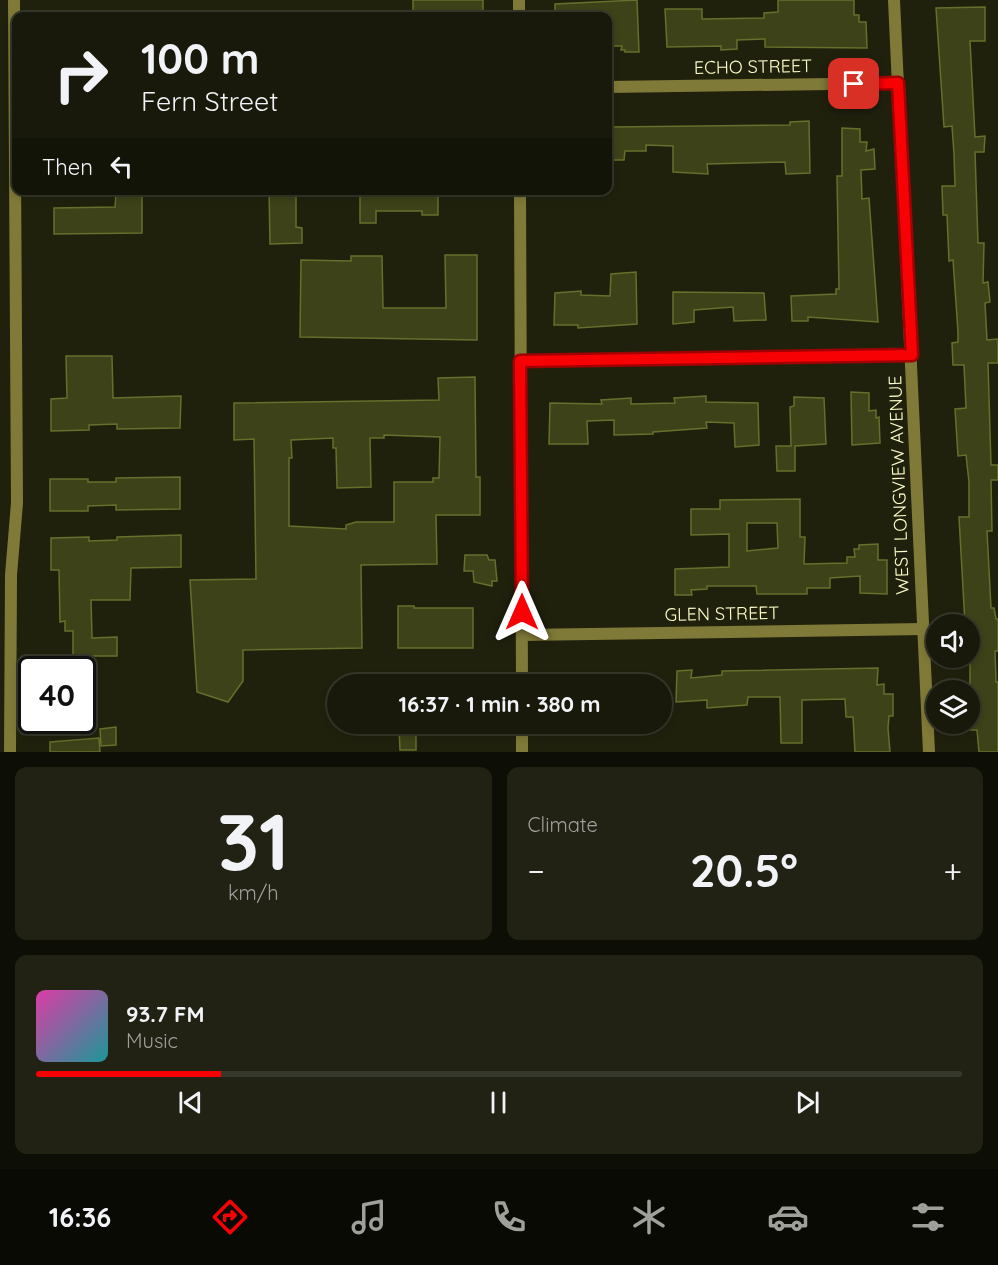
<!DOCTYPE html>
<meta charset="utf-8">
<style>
:root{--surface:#18190a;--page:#212213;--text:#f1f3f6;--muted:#9fa09c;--line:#36382b;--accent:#f70105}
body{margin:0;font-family:Quicksand,sans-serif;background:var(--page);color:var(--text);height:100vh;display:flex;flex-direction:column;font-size:22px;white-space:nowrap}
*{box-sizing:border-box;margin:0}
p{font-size:20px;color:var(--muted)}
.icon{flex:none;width:33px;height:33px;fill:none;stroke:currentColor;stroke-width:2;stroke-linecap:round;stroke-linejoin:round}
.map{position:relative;height:752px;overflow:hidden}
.drawer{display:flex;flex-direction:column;gap:15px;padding:15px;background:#0d0e06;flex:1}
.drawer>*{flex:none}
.hud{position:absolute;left:12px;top:12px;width:600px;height:183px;border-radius:12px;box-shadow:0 3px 9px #0003,0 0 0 2px var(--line);background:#18190a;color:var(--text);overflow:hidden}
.tools{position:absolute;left:926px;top:614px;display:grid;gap:12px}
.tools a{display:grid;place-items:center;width:54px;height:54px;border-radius:50%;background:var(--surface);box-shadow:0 3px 9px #0003,0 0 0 2px var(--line);font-size:30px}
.speed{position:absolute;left:18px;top:656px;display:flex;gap:12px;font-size:30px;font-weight:700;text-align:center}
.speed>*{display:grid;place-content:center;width:78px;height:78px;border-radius:50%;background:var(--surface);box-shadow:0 3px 9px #0003,0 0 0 2px var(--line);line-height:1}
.speed .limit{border:3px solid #111;border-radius:9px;background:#fff;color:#111}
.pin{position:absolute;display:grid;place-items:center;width:51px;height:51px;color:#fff;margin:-26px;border-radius:12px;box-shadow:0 3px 9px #0006}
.me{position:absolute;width:66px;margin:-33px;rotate:0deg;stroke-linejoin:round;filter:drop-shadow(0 0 4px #0008)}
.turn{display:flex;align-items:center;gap:21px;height:126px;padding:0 30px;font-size:27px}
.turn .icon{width:78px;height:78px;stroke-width:2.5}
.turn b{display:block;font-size:42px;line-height:51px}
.then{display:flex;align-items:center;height:57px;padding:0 30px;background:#0003;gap:12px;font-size:22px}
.big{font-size:45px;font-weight:700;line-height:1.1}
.drawer .card{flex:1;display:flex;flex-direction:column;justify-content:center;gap:9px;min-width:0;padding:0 21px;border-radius:12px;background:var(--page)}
.drawer .dial{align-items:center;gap:0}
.dial b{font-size:78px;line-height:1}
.song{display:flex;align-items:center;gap:18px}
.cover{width:72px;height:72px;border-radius:9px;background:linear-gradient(135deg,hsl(320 70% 55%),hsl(180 70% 35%))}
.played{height:6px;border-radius:3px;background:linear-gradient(90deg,var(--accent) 20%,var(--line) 20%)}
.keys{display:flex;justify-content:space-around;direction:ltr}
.heat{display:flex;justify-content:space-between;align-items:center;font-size:33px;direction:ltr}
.drawer .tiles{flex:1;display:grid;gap:15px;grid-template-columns:1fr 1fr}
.card:last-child{grid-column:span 2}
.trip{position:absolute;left:327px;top:674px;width:345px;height:60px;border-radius:30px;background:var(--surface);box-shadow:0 3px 9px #0003,0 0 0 2px var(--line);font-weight:700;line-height:60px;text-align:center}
.menu{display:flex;height:96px;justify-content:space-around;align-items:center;background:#0a0a04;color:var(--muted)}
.menu .icon{width:42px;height:42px}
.menu .selected{color:var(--accent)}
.menu b{font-size:27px;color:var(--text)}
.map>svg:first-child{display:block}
.building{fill:#3e4219;stroke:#686e2b;stroke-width:1.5;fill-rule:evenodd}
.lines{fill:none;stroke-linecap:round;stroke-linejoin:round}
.minor{stroke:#807a38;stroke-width:12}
.tertiary{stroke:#807a38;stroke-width:12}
.route-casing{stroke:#a10103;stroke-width:15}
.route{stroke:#f70105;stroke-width:10}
.labels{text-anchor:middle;stroke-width:6;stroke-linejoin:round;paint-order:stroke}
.street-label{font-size:18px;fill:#ffffcd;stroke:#20210d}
</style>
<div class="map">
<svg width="998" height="752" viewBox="0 0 998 752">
<rect width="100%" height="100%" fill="#20210d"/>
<g class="building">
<rect x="413" y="0" width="70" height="16"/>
<path d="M637,0L639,52H625V50H621L622,46H608V16H555V4Z"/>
<path d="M778,0H854V15H859V22H866L867,48L765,47V39L737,40V49L721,50V46L667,47L665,9H702V19L764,18V13L778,12Z"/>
<path d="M985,7V41H970L975,137L985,136L984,152H975L978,243H984L983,283L988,282L990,302L985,303L987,340L998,339V363H988L991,465H998V480H991L992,531H987L991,608H994L996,619H998V651H995L996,682H998V752H979L977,730H970V639L969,624H965L959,517H969V482L966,455L958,456L955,409L966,408L964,365H953L952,343L958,342V332L953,260L949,261L947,215H943L942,186H955L954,154L952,126L944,127L936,8Z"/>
<path d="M809,121L810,173L786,174L785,162L707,164L708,174L673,172V146L646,145V151H625L624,160H611V127L790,125V122Z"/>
<path d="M842,128L860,129V142H867L866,151L874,149L875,169L861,170L862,199L869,198L878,322L808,317V321H792L791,296L836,294V289H839L837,176H842Z"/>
<path d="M269,190H296V227L302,228V243L270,244Z"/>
<path d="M438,190V215H422V211H376V223H360V191Z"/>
<path d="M116,194H142V233L54,234V208L115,207Z"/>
<path d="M445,255H477V340L300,337L301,260L351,261V256H382L383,308H446Z"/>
<path d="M636,272L637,324L578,328V325H554L555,293L581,291V295L610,296L611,274Z"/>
<path d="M673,292L764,293L766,320L734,321L733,307L694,310V322L673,324Z"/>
<path d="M66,356H112L113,398L181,396L180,428L117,429V424L89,425V430L51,431V399L67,398Z"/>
<path d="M475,377L476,477H480V515H436L437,564L361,565L362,648L243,650V681L228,702L197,692L190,580L256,579L254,439L234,440V403L439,400L438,378ZM384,435L440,437L439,478H433V482H394V522H356L346,525V529L289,526V458H292L291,440L333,438V448H336L337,488L371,487L370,438H384Z"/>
<path d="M851,392L869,393V411L876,410V418L879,417L880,443L852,445Z"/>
<path d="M706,396V402L758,403L759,445L735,447L734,423L706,422L707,428L653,432V434L614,435V420L587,421L588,444H549L550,403L602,404L601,400L631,398V404L675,403L674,398Z"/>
<path d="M794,397L824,398L826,444L795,446V471H777L776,446H791L790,407L794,406Z"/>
<path d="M180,477V509L116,510V505L88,506V511H50V479H88V482H116V478Z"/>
<path d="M800,499V537H805L804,564L847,563V557H855L854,549H859V545L878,544V560H887V594L860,593V576L830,578V588H807V594H757L756,586H707V589L691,590L692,595H675V569L729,567V534L691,535V509H720V500ZM747,523H777L778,548L747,551Z"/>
<path d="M181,535V567L131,568L130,600H91L92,638L117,637V656H92V669H73V631H65V621L60,622L59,570H51V538L89,537V541L117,540V537Z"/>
<path d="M465,555H487L489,560H495L497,581H492V586L474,582L473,571H464Z"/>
<path d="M398,606H414V608H473V648H398Z"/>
<path d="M878,668L877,685L884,684V694H893V716H889L888,728L890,752H855L853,717H846L845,699L802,700V743H781L780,697H748L747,705L707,708V700L676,702L677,671L692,670L691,678L722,675V671Z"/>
<path d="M116,727V745L101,746L100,729Z"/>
<path d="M416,728V750H400L399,729Z"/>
<path d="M99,738L100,752H50V742Z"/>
</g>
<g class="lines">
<g class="minor">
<path d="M894,0L929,752"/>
<path d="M608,87L898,83"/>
<path d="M520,361L912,355"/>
<path d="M522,635L923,629"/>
<path d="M10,752L11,575L17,503L14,0"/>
</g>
<g class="tertiary">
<path d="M519,0V16"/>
<path d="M520,190L522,684"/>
<path d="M522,723V752"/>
</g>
</g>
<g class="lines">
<g class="route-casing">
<path id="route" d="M522,612L520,361L912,355L898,83L854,84"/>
</g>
<use href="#route" class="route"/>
</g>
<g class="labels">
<g class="street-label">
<text transform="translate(753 67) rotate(-1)" y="6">ECHO STREET</text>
<text transform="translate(899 485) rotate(-92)" y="6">WEST LONGVIEW AVENUE</text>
<text transform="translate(722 614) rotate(-1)" y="6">GLEN STREET</text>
</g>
</g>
</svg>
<div class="tools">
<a><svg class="icon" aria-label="sound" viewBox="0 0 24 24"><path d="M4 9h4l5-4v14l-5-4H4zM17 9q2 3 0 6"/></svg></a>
<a><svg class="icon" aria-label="layers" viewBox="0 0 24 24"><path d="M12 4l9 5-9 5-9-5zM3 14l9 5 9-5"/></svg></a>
</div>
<div class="speed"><div class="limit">40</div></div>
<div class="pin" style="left:854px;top:84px;background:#d93025"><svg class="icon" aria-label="arrive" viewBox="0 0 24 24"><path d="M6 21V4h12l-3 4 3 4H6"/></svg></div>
<svg class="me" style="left:522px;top:612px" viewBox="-20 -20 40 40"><path d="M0-17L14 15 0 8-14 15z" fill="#f70105" stroke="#fff" stroke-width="4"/></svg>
<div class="trip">16:37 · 1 min · 380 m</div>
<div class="hud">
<div class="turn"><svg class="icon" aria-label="right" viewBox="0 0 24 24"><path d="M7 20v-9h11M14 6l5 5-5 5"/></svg><div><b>100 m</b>Fern Street</div></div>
<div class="then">Then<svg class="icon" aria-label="left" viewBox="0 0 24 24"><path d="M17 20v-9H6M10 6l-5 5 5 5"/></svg></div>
</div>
</div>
<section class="drawer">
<div class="tiles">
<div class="card dial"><b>31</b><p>km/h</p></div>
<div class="card"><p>Climate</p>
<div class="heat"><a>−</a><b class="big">20.5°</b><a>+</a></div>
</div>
<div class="card">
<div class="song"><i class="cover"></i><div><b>93.7 FM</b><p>Music</p></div></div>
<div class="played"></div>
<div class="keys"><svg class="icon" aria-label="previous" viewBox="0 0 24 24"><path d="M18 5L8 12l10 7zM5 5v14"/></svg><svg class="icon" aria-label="pause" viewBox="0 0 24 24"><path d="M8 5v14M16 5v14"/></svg><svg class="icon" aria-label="next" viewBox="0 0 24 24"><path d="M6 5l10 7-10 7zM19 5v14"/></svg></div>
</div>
</div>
</section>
<nav class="menu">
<b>16:36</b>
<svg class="icon selected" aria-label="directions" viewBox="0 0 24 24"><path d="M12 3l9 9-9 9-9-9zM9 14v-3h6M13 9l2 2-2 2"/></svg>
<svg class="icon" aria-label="music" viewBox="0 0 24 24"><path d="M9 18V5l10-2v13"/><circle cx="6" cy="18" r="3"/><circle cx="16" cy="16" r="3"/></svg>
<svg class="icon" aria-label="phone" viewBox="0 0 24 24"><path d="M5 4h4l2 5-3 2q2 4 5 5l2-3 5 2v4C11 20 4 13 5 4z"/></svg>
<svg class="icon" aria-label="climate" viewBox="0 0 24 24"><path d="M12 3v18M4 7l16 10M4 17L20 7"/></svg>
<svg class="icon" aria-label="car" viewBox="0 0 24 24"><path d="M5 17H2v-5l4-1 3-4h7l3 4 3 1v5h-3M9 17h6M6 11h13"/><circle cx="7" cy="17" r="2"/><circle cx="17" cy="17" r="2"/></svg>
<svg class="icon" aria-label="filters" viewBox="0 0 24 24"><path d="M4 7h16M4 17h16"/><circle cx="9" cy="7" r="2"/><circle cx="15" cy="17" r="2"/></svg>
</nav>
